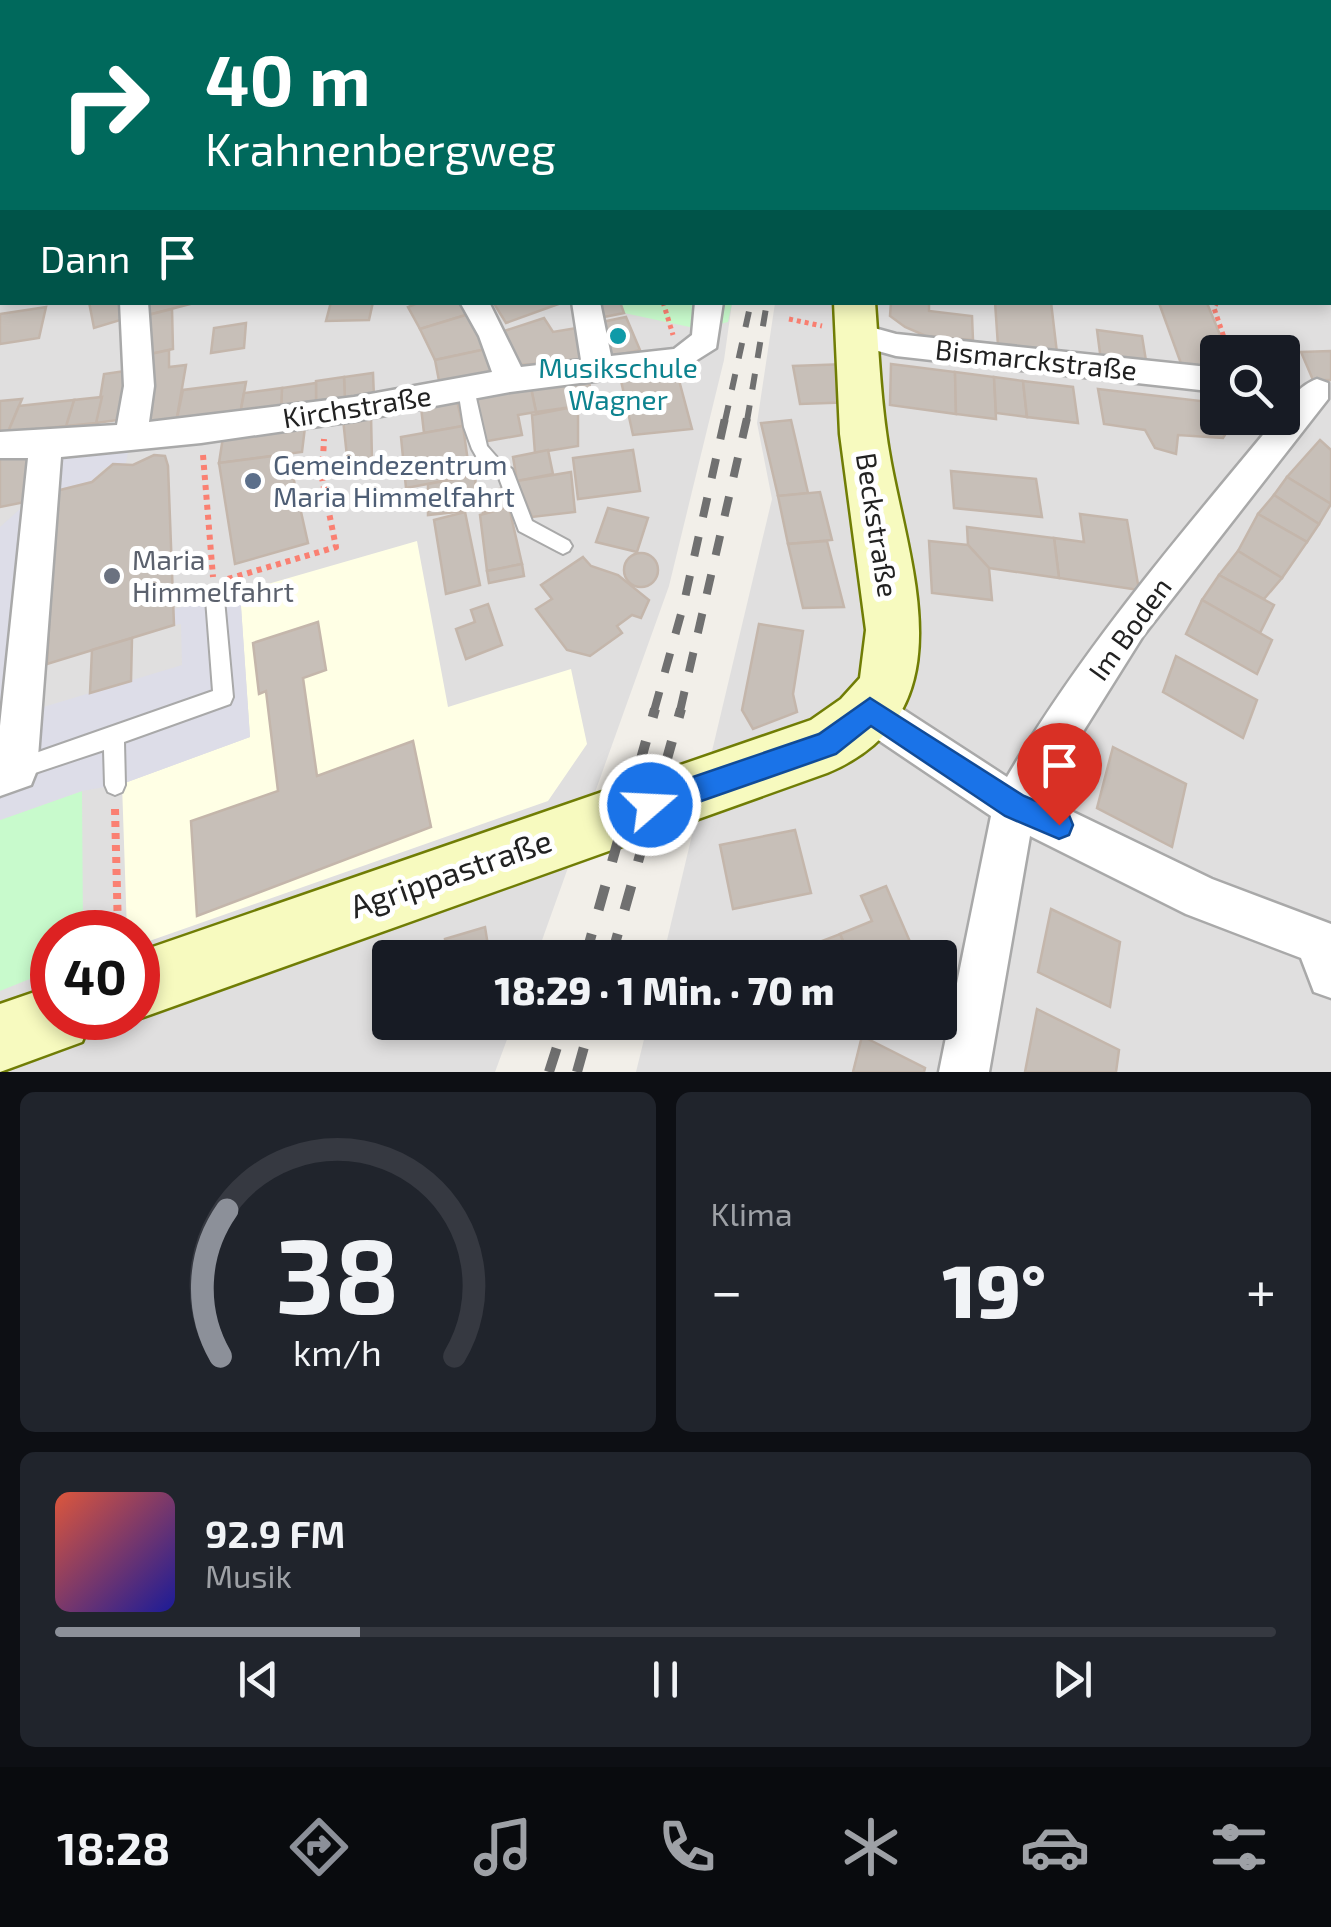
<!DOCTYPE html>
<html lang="de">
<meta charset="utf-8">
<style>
:root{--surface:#171b24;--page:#20242c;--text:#f1f3f6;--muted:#9ea1a6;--line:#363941;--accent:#8c9099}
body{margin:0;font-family:"Exo 2",sans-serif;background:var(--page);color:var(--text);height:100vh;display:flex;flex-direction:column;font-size:38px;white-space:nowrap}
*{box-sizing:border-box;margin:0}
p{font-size:32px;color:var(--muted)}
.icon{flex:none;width:55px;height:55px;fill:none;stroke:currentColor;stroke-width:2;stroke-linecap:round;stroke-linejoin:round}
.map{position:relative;height:1072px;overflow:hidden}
.panel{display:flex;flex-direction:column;gap:20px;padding:20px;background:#0d0f14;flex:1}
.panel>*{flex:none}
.banner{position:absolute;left:0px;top:0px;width:1332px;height:305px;box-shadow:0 5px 15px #0003;background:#00695c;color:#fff;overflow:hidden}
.fabs{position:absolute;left:1200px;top:335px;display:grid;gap:20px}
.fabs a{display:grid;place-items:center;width:100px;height:100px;border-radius:10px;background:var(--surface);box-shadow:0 5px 15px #0003;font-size:50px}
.speed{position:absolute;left:30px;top:910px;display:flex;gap:20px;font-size:50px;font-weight:700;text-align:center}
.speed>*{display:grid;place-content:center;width:130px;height:130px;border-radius:50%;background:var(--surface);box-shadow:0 5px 15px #0003;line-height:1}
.speed .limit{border:15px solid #d22;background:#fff;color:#111}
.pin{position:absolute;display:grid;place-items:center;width:85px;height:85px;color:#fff;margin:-102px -42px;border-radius:50% 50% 50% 0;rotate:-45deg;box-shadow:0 0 10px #0007}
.pin .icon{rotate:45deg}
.me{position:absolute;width:110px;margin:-55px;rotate:71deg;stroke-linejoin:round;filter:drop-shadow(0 0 8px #0008)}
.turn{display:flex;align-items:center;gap:35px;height:210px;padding:0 40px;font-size:45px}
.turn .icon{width:130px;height:130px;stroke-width:2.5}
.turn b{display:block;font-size:70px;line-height:85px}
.then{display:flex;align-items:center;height:95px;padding:0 40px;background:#0003;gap:20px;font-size:38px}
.big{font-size:75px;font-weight:800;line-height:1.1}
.panel .tile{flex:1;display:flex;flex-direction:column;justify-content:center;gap:15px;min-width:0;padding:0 35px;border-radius:15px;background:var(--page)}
.panel .dial{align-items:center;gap:0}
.dial svg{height:260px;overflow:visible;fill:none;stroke:var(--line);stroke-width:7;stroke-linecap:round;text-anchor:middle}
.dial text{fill:var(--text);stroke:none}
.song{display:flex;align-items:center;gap:30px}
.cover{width:120px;height:120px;border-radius:15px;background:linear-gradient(135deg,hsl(10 70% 55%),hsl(240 70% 35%))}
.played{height:10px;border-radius:5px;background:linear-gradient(90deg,var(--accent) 25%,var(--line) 25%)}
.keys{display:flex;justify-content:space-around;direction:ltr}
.heat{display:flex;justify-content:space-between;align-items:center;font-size:55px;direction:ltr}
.panel .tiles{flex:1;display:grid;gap:20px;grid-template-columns:1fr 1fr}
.tile:last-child{grid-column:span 2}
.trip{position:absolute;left:372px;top:940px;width:585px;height:100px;border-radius:10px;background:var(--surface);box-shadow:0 5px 15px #0003;font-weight:800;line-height:100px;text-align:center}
.dock{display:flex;height:160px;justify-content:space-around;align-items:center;background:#090b0e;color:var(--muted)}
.dock .icon{width:70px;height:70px}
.dock .current{color:var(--accent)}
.dock b{font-size:45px;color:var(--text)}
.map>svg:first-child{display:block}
.residential{fill:#e0dfdf;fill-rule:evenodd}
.education{fill:#ffffe5}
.park{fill:#c8facc}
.plaza{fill:#dddde8}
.building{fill:#c7bfb8;stroke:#c4b6ab;stroke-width:2.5}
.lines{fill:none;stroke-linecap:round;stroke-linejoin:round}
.lane-casing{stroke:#a9a9a9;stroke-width:4}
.street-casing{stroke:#a9a9a9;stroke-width:5}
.secondary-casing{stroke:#707d05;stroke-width:5}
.path-far3{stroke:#fa8072;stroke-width:4;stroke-dasharray:4 4;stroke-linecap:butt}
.path-far2{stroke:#fa8072;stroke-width:5;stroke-dasharray:4 4;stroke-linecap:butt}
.path-far1{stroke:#fa8072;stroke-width:6;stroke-dasharray:5 5;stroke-linecap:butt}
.path{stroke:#fa8072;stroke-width:8;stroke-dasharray:6 6;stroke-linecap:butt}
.lane{fill:#fff;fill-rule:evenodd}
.street{fill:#fff;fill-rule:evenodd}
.secondary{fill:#f7fabf;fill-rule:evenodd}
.rail-far2{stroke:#707070;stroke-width:6;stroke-dasharray:16 16;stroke-linecap:butt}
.rail-far1{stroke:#707070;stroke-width:8;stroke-dasharray:20 20;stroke-linecap:butt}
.rail{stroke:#707070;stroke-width:10;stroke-dasharray:25 25;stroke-linecap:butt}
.route{fill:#1a73e8;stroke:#114b97;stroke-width:2.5}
.culture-dot{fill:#0f9aa8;stroke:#fff;stroke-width:4}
.service-dot{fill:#5c6f8a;stroke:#fff;stroke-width:4}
.worship-dot{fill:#6b7280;stroke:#fff;stroke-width:4}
.labels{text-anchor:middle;stroke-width:10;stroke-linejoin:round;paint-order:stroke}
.street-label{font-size:28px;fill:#222;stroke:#fff}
.culture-label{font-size:28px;fill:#0d838f;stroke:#fff}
.service-label{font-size:28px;fill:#4e5e75;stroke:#fff;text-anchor:start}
.worship-label{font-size:28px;fill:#5b616d;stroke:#fff;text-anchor:start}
.near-street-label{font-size:32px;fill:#222;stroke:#fff}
</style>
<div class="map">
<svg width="1331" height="1072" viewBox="0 0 1331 1072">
<rect width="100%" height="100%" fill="#f2efe9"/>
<g class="residential">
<path d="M0,0H762L2,2V302L732,303L724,360L669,586L536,957L390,958V1022L513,1023L495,1072H0ZM52,932H138V1018H52Z"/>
<path d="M802,0H1331V1072H636L648,1023L940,1022V958L663,957L772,499L757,423L775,303L1330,302V2ZM1218,352H1282V418H1218Z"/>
</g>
<path class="education" d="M417,541L448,707L571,669L587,744L548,801L138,945V932H127L122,784L250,737L240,592Z"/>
<g class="park">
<path d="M620,303H732L728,322L699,329L624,313Z"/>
<path d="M82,791L83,932H52V970L0,991V820Z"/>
</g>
<path class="plaza" d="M131,436L126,463L104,468L55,521L47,664L39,667L37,709L182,665L181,624L174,625V609L240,592L250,737L122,784L82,791L0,820V527L29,501L34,453Z"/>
<g class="building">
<path d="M89,302H123L127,318L94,328Z"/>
<path d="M141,302H194V303L144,316Z"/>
<path d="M331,302H373L369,320L326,321Z"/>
<path d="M420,302H460L469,314L420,329L408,307Z"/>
<path d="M493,302H561V303L506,323Z"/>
<path d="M594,302H620L624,313L599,318Z"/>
<path d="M891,302H929V311L972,316L973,340L926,336L905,327L890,316Z"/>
<path d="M995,302H1051L1057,353L998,346Z"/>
<path d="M1159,303H1207L1227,352H1218V370L1183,369Z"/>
<path d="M46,307L39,338L0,344V314Z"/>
<path d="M172,309L173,349L146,355L144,316Z"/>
<path d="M469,314L491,348L435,360L420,329Z"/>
<path d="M626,317L640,350L610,357L597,323Z"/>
<path d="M544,318L553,332L583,327L588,360L519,365L501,332Z"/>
<path d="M246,323L244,348L211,353L214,328Z"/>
<path d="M1097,330L1142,336L1147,367L1101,361Z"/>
<path d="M491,348L497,373L440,386L435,360Z"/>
<path d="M169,350V367L186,365L176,423L139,424L146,355Z"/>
<path d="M1331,351V380H1313L1301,352Z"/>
<path d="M847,364L856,402L800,404L793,366Z"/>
<path d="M891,364L955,372L956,414L890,405Z"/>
<path d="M676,369L692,429L633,435L620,376Z"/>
<path d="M132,370L125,419L96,423L104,374Z"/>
<path d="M955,372L994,377L996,419L956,414Z"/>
<path d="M373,373L374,398L345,402L344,377Z"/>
<path d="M588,376L593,404L536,412L530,383Z"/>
<path d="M344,377L345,402L316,407V381Z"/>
<path d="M994,377L1023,381L1027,417L996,413Z"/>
<path d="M1023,381L1073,387L1078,423L1027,417Z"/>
<path d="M246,382L240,415L176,423L183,390Z"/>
<path d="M316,383V404L281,410L282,388Z"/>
<path d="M530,383L536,412L518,415L522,435L482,442L475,393Z"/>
<path d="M282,388L281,410L240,415L244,393Z"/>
<path d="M1098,389L1218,403V418H1265V434L1228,430L1223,438L1178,435L1176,454L1155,448L1145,430L1104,424Z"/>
<path d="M102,397L96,423L66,426L74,400Z"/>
<path d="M22,399L8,432H0V401Z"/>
<path d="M74,400L66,426L8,432L19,406Z"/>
<path d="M457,401L463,426L424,433L421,407Z"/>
<path d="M578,406V446L535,453L532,415Z"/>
<path d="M371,415L372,460L348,466L343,419Z"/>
<path d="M791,420L808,493L778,496L761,423Z"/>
<path d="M463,426L470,476L406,488L401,437Z"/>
<path d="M305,427L302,452L219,463L223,437Z"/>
<path d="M1320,440L1331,450V504L1287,477Z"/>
<path d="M548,450L553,474L517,481L513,457Z"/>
<path d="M633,450L640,491L578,499L573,458Z"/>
<path d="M34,453L30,501L0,507V454Z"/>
<path d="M288,454L308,543L235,564L219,463Z"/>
<path d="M154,455L165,456L168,466L174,625L47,664L55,521L52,492L92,482L113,464L133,465Z"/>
<path d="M951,471L1036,479L1042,517L954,508Z"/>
<path d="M571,472L575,512L532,517L517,481Z"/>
<path d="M476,475L473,510L428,515V484Z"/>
<path d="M1287,477L1331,504L1319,524L1274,495Z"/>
<path d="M505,488L509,507L483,513L479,493Z"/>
<path d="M820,492L832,540L788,544L778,496Z"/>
<path d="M1274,495L1319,524L1307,542L1258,514Z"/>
<path d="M509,507L522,564L487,571L480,515Z"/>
<path d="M608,508L648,518L637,552L596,542Z"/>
<path d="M465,512L480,585L446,594L434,520Z"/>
<path d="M1080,514L1127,520L1139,590L1059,578L1054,538L1084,542Z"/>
<path d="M1258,514L1307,542L1282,578L1238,551Z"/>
<path d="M967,527L1054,538L1059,578L989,568L968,545Z"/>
<path d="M827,541L844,607L803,608L788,544Z"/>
<path d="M929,541L968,545L989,568L992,600L932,593Z"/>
<path d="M1238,551L1282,578L1264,599L1219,575Z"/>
<circle cx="641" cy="570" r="17"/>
<path d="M583,557L591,566L618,575L649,600L641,618L632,615L617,626L622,633L590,656L567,650L536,609L552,599L541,585Z"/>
<path d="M522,564L524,576L489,583L487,571Z"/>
<path d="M1219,575L1274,605L1260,633L1202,600Z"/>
<path d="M1202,600L1272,640L1257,674L1186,634Z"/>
<path d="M488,604L502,645L466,659L456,629L475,622L471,610Z"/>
<path d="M318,622L326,670L303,678L317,776L413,741L431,827L197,916L191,821L278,791L266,691L259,694L253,643Z"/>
<path d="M759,624L803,631L793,694L797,712L753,729L742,710Z"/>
<path d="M132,638L131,681L90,693L92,650Z"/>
<path d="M1176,656L1257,700L1243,738L1163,692Z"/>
<path d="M1113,747L1186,784L1172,847L1097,808Z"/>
<path d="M795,830L811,893L733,909L720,845Z"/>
<path d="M886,886L917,958H850L840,934L872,921L861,896Z"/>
<path d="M1051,909L1120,942L1110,1007L1038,972Z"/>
<path d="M485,927L490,958H447L445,939Z"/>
<path d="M840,934L850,958H778Z"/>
<path d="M1037,1009L1119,1050L1116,1072H1025Z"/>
<path d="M862,1036L925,1068L924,1072H853Z"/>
</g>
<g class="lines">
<g class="lane-casing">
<g id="lane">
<path d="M466,383L474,389L487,446L501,462L512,469L532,521L569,541L572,546L569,551L563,554L557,551L519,531L499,478L480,463L472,449L464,427L458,389Z"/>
<path d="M215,591L221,593L224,599L233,697L230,704L124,742L125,785L122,792L115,795L108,792L105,785L104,750L17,779L10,776L7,769L10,762L213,691L206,599L209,593Z"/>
</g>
</g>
<g class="street-casing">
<g id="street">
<path d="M539,0H566L567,2H540Z"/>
<rect x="706" y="0" width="20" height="2"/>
<rect x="1126" y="0" width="20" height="2"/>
<path d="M1310,0H1331V4L1311,2Z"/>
<path d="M0,49L2,50V63H0Z"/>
<path d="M120,302H148L154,386L149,422L354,397L492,372L479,336L460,302H489L521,367L581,360L572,302H600L611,356L674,349L692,335L695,302H723L716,348L681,370L510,392L354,421L201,443L61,457L37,770L31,785L0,796V726L28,458H0V432L117,425L124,386Z"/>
<path d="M856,323L896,334L1218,368V392L896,356L846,342L841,334L846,326Z"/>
<path d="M1317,379L1328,383V399L1143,636L1042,797L1212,879L1331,924V998L1314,992L1301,958L1186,914L1030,836L989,1072H939L991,816L856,725L850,711L856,697L870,691L884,697L1007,777C1083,647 1181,534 1277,418H1282C1284,402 1302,384 1317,379Z"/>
</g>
</g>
<g class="secondary-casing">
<g id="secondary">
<path d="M952,0H982V2H953Z"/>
<path d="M834,302H875C879,356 881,410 891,463C912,575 966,715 827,773L138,1019L135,1018L138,952L811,720L841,699L860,678L866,630L840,434Z"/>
<path d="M52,986V1018H92L82,1042L0,1072V1004Z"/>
</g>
</g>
<g class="path-far3">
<path d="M634,0L644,2"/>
<path d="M657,2L664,0"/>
</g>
<g class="path-far2">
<path d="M663,302L673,335"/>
<path d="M1217,302L1214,308L1229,352"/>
<path d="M789,319L822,326"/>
</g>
<g class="path-far1">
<path d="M203,455L213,577"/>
<path d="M228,579L336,547L322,478L324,439"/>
</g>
<path class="path" d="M115,809L118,932"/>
<use href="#lane" class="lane"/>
<use href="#street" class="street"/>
<use href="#secondary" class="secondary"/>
<g class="rail-far2">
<path d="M725,421L751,302"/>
<path d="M747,421L767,302"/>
</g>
<g class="rail-far1">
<path d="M654,711L683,607L725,418"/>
<path d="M680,711L747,418"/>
</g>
<g class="rail">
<path d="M585,958L655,709"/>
<path d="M611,958L681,709"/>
<path d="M549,1072L565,1022"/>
<path d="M577,1072L591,1022"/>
</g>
</g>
<path class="route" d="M870,698L1024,796L1069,815L1073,825L1069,835L1059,839L1005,816L871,726L836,754L650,819L640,815L636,805L640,795L819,734Z"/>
<circle class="culture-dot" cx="618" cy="336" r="10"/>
<circle class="service-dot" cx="253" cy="481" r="10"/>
<circle class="worship-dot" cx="112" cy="576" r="10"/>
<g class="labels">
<g class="street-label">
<text transform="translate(1036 360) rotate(6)" y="10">Bismarckstraße</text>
<text transform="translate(357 407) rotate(-9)" y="10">Kirchstraße</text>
<text transform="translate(877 525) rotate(81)" y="10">Beckstraße</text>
<text transform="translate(1130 629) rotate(-54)" y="10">Im Boden</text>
</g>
<g class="culture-label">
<text x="618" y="378">Musikschule<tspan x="618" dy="32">Wagner</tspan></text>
</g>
<g class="service-label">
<text x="273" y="475">Gemeindezentrum<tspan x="273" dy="32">Maria Himmelfahrt</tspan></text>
</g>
<g class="worship-label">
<text x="132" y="570">Maria<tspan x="132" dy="32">Himmelfahrt</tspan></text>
</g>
<g class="near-street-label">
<text transform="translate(451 874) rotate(-19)" y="11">Agrippastraße</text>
</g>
</g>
</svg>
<div class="fabs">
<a><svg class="icon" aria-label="search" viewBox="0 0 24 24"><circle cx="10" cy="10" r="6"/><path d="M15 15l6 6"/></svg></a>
</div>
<div class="speed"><div class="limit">40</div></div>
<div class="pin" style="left:1059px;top:825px;background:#d93025"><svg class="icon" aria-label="arrive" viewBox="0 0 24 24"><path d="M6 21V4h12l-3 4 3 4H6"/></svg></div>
<svg class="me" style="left:650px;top:805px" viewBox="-20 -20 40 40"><circle r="17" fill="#1a73e8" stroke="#fff" stroke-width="3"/><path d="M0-11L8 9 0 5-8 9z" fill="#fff"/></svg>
<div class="trip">18:29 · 1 Min. · 70 m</div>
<div class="banner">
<div class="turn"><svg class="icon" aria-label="right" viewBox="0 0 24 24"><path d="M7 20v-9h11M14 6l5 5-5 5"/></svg><div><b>40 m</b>Krahnenbergweg</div></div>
<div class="then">Dann<svg class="icon" aria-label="arrive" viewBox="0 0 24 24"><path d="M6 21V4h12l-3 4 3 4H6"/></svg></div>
</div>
</div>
<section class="panel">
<div class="tiles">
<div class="tile dial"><svg viewBox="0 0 100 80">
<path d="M14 69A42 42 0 1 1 86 69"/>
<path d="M14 69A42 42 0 0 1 16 24" stroke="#8c9099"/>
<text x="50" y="56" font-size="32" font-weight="700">38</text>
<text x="50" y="72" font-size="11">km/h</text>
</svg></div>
<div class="tile"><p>Klima</p>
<div class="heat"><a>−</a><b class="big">19°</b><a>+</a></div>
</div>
<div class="tile">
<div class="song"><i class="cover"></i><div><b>92.9 FM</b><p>Musik</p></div></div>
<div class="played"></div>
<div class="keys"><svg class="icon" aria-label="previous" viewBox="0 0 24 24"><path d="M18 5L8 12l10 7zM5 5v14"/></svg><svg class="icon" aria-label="pause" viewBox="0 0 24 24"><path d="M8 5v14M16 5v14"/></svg><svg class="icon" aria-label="next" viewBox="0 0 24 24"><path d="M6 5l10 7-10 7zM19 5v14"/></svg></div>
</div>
</div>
</section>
<nav class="dock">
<b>18:28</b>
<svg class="icon current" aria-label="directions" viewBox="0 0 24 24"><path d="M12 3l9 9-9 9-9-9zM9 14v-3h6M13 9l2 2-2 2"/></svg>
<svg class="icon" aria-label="music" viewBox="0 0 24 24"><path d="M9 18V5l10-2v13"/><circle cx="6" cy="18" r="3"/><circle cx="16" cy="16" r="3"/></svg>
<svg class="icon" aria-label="phone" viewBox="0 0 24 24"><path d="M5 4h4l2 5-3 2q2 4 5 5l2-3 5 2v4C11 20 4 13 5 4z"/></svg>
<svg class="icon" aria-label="climate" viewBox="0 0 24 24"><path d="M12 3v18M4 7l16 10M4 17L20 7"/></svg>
<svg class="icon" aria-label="car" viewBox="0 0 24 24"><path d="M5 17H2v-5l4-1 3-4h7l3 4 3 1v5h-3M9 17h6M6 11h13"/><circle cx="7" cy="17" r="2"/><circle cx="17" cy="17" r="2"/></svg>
<svg class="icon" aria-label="filters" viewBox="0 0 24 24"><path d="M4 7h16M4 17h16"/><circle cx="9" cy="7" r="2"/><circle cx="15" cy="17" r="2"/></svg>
</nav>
